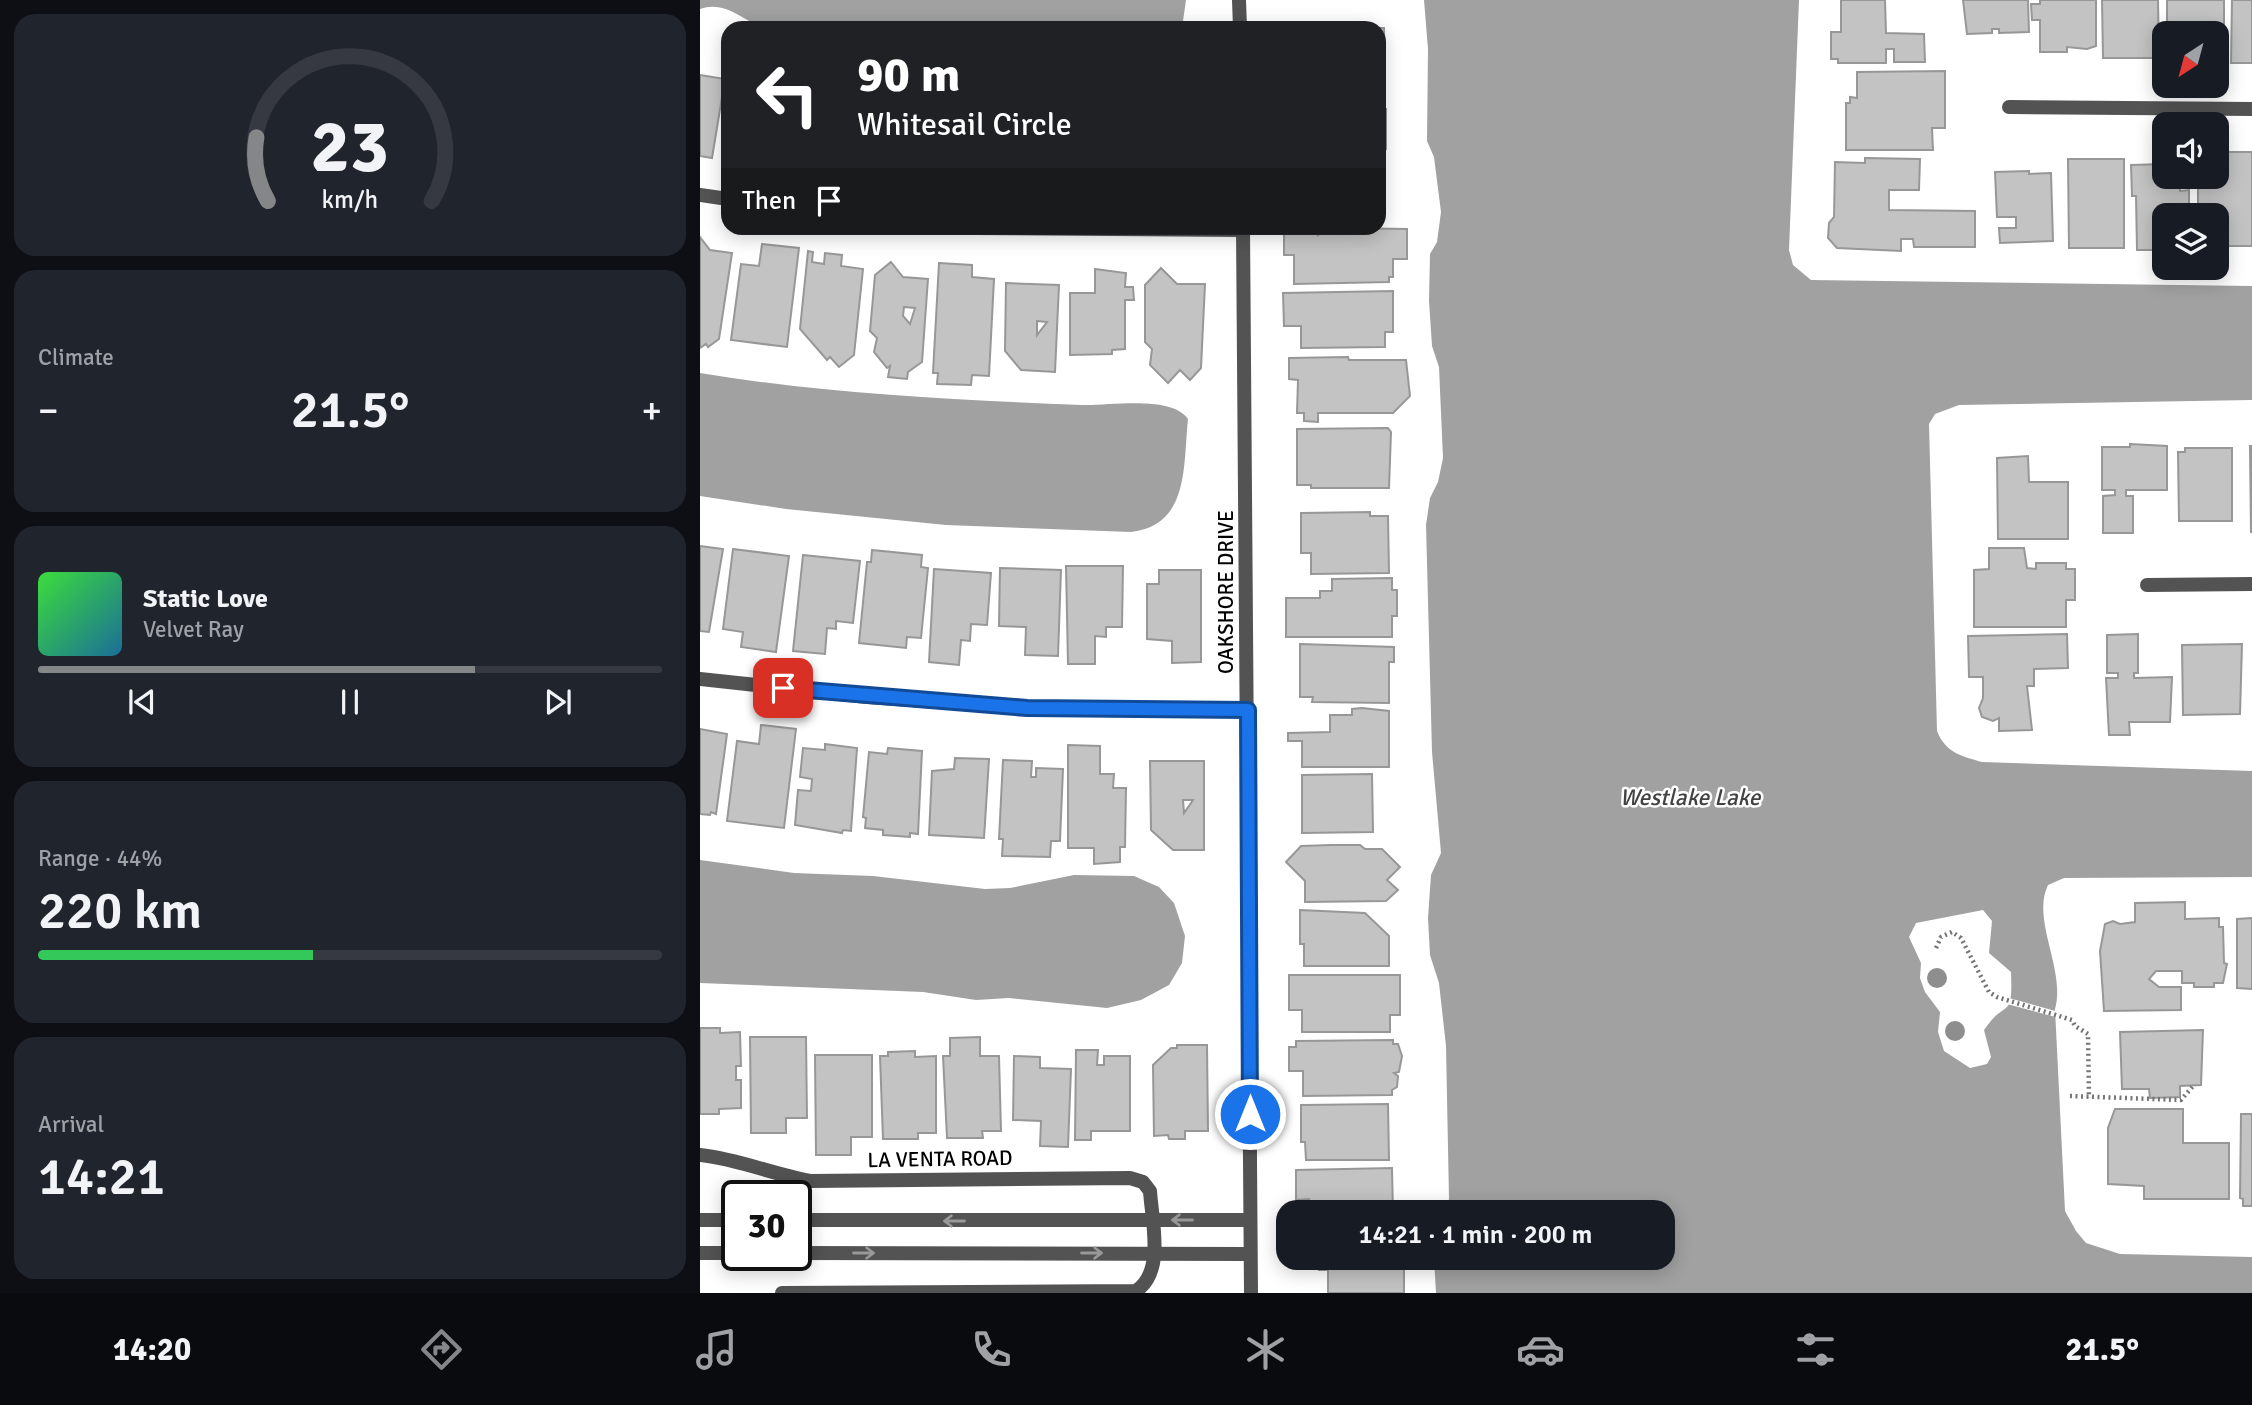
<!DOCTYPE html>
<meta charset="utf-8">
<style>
:root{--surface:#171b24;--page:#20242c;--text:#f1f3f6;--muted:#9ea1a6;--line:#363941;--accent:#858687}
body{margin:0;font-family:Signika,sans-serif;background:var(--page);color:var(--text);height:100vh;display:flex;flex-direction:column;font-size:26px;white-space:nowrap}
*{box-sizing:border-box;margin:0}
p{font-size:23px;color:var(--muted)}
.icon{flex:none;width:38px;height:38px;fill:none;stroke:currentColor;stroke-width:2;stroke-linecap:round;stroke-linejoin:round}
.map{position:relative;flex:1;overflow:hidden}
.panel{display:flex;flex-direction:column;gap:14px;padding:14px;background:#0d0f14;width:700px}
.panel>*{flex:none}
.banner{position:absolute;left:21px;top:21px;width:665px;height:214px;border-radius:21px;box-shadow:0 4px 18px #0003;background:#202124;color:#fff;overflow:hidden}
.needle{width:46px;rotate:216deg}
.buttons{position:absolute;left:1452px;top:21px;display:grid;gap:14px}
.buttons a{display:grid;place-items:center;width:77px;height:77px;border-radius:14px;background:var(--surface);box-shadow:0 4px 18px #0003;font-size:35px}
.speed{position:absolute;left:21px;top:1180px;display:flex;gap:14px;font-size:35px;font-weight:700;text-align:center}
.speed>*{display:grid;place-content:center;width:91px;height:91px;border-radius:50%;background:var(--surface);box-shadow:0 4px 18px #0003;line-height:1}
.speed .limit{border:4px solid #111;border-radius:10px;background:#fff;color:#111}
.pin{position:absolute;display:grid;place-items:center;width:60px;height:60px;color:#fff;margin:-30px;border-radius:14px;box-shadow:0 4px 10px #0006}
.me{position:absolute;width:77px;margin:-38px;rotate:0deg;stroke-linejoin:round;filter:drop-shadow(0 0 5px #0008)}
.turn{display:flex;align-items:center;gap:24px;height:147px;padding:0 21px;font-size:32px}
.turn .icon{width:91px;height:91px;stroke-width:2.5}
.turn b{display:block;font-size:49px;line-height:60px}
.then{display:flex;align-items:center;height:66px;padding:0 21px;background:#0003;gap:14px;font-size:26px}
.big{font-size:52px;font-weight:600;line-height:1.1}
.panel .card{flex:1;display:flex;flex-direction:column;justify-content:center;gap:10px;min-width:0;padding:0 24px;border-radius:21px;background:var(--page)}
.panel .dial{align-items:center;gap:0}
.dial svg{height:182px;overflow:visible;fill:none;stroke:var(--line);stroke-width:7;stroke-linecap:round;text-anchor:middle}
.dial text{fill:var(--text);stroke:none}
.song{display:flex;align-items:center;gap:21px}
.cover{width:84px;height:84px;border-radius:10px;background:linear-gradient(135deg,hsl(120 70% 55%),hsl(200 70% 35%))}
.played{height:7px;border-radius:4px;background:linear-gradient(90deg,var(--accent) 70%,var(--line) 70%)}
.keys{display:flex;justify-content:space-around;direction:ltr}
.heat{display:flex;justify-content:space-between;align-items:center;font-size:38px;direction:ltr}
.charge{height:10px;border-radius:5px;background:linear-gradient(90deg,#34c759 44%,var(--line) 0)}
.trip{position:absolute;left:576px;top:1200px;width:399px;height:70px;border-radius:21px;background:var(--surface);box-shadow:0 4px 18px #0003;font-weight:600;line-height:70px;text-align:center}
.dock{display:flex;height:112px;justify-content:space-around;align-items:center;background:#090b0e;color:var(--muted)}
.dock .icon{width:49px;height:49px}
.dock .selected{color:var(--accent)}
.dock b{font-size:32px;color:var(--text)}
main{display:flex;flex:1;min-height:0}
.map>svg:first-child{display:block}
.water{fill:#a1a1a1;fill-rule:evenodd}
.pier{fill:#fff}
.building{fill:#c3c3c3;stroke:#979797;stroke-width:2;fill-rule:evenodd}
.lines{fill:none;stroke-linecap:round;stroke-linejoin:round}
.path{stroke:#757575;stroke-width:4.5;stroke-dasharray:2 3.5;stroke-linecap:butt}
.minor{stroke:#535353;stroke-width:14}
.tree{fill:#8e8e8e}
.oneway{stroke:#989898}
.route-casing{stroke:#114b97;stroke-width:18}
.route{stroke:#1a73e8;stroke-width:12}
.labels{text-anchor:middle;stroke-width:5;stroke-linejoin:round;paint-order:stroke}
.street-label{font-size:21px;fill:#000;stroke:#fff}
.water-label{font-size:23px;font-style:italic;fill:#424242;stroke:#fff}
</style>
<main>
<section class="panel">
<div class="card dial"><svg viewBox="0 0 100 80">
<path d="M14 69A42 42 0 1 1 86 69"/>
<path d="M14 69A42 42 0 0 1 9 41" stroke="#858687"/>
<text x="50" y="56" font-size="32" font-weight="700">23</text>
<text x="50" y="72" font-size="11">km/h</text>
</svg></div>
<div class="card"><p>Climate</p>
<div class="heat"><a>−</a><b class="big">21.5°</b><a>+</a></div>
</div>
<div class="card">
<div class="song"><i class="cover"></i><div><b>Static Love</b><p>Velvet Ray</p></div></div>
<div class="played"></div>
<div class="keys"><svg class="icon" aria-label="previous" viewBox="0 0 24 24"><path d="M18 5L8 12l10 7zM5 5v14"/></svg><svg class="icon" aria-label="pause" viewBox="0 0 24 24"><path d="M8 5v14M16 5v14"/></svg><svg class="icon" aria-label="next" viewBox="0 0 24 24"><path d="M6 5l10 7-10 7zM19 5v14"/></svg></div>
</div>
<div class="card"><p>Range · 44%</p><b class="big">220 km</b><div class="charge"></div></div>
<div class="card"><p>Arrival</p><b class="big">14:21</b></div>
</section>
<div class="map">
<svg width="1552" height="1293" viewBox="0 0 1552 1293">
<rect width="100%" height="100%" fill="#fff"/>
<g class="water">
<path d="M0,0H486L482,28H64C43,21 26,0 0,9Z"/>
<path d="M724,0H1099L1089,250L1093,265L1111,280L1552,286V400L1259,405L1235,414L1229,424L1237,731C1246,753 1261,756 1282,762L1552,771V877L1364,878L1348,885C1331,920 1366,970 1355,1009L1365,1211L1376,1231L1386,1243L1420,1254L1552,1257V1293H736L734,1258H962V1213H744L749,1199L746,1046L739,983L730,955L728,918L731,875L741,853L732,752L726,525L730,498L738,482L743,458L739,367L732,346L729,301L730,254L737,242L741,212L734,157L727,141L728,49ZM1283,910L1292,921L1289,953L1311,972C1313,1022 1306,997 1284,1030L1291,1057L1287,1064L1270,1068L1244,1051L1238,1032L1240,1012L1225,992L1220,978L1221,963L1209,937L1216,923Z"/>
<path d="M0,373C127,394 254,400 382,405C410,406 471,395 488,419C483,465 490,525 431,532L246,525L86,509L0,496Z"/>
<path d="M0,860L94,873L173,876L285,889L310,888L374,875L434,876L459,887L474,903L485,936L482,963L469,985L441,1000L407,1008L309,998L276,1000L223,992L0,983Z"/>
</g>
<path class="pier" d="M1309,998L1359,1012V1018L1307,1004Z"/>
<g class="building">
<path d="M1141,0H1185L1186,33L1224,34L1225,62H1194V49H1186V63H1138V59H1131V32H1141Z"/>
<path d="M1263,0H1328L1329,32L1299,33V29H1292V33L1267,34Z"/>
<path d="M1340,0H1396V46L1387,49L1367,47V52H1340V20H1332L1331,4H1340Z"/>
<path d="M1402,0H1458L1459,58H1403Z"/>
<path d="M1467,0H1524V49H1517V33H1467Z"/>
<path d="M1532,0H1552V63H1531Z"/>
<path d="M665,24L664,28H684L685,84H679V28H595V25Z"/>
<path d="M1245,71V128H1232L1233,150H1146V103H1150V97L1157,98V72Z"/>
<path d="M0,75L25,79L12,158L0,156Z"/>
<rect x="679" y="109" width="7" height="40"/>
<path d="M1522,152H1552V246H1517V215H1498V182L1522,181Z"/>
<path d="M1165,158L1220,159L1219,190H1189V210L1275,211V247H1214L1213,239H1201V251L1137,248L1128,238L1129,223L1134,217L1135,162L1165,163Z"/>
<path d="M679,159H683L684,210H679Z"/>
<path d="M1368,159H1424V248H1369Z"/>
<path d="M1465,164V177H1479L1480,191L1489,190V215H1465V250H1437L1436,196H1432L1431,165Z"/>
<path d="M1329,171V174L1351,173L1353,241L1300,243L1299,228H1316V217H1297L1295,172Z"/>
<path d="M626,228L641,234V228L707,229V259H693V277H689V282L594,284V255H584V233L618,229V235Z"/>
<path d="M0,237L10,250L32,253L19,339L8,347L6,344L0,348Z"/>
<path d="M62,244L99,248L87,347L31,340L41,264L59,266Z"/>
<path d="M108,251L113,252L112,262L124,264L125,253L142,255L141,266L163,269L154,355L139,367L130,357L127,360L100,329Z"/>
<path d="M191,262L203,277L228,279L222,362L208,372L207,379L188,377L190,366L187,368L174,352L177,338L170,331L175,275ZM204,307L215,308L210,324L203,316Z"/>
<path d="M239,263L272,265V277L294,279L289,376L272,375L271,385L237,384L238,373H233Z"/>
<path d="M461,268L477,284H505L501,368L490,380L480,370L468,383L450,365L452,349L445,342V285Z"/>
<path d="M395,269L426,273L425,287H433L434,300H425V349L412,350V354L370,355V293H395Z"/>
<path d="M306,283L359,285L355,372L321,370L305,351ZM337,321L347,322L337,335Z"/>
<path d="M693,291V332H685V347L601,348V326H584L583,293Z"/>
<path d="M648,357L649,360H706L710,396L693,413H618V422L604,421V413H597L598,380L589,379V358Z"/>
<path d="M688,428L691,432L689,488H611V485H597V429Z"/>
<path d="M1430,444L1467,446V490H1426V496H1433V533H1403V496L1415,495V490H1402V447H1430Z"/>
<path d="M1550,446H1552V532H1551Z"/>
<path d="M1485,448H1532V521H1479L1478,452H1485Z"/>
<path d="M1328,456L1329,482H1368V539H1298L1297,458Z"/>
<path d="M670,512V516H688L689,573L611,574V553H601V513Z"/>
<path d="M0,546L23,549L9,632L0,631Z"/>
<path d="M1289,548H1324L1327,568L1336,569V563H1366V569H1375V600H1366V627H1274V570L1289,569Z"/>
<path d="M33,549L89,556L76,652L41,647L43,632L23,629Z"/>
<path d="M172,550L222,555L221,567L228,568L221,638L207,637L206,648L159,643L167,562H171Z"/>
<path d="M103,555L160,561L153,623L136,621V629L127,628L125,654L93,651Z"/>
<path d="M366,566H423L422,627H406V637L395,636V664H368Z"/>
<path d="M300,568L361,570L358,656L325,655L326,627L299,626Z"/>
<path d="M234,569L291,573L287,625L271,624L270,641L261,640L259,665L229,662Z"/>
<path d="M459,570H501V662L472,663V641L447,639V584H459Z"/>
<path d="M692,578V590H697V616H692V637H586V598H620V591H632V579Z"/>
<path d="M1367,634L1368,668L1334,669V686H1327L1332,730L1299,731V718L1293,721L1282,717L1279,708L1283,698V677H1269L1268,636Z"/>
<path d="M1438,634V673H1434V678L1472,677L1470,722H1429L1430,735H1409L1406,678H1418V673H1407V635Z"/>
<path d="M600,644L694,647V662H689V703L612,702L613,697H600Z"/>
<path d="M1542,644L1540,714L1483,715L1482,645Z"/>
<path d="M662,708L689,711V767H602V741H588V733L630,732V715H652V709Z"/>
<path d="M61,725L96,729L84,828L27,821L37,741L59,744Z"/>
<path d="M0,729L27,734L16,814L11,812L10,815L0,814Z"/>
<path d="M125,744L157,748L151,831L143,830L142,833L95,825L98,790L111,791L112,779L100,777L103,748L125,750Z"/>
<path d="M368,745L400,746V774H414L413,788H426L425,847H420V862L394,864V848H368Z"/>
<path d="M188,748L222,751L218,834L210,833V837L183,835V830L165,828L166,818L163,817L169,752L187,754Z"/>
<path d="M255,758L289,759L284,838L229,835L232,771L254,769Z"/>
<path d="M303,760L332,761L331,777H336V768L363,769L360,841H351L350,857L302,856L303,839H299Z"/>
<path d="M450,761H504V850H473L451,830ZM483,800H493L484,813Z"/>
<path d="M672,774L673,832L602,833V775Z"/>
<path d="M632,845H660L665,849H682L700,867L687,880L698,890L686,901L605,902V881L586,862L601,846Z"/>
<path d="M1485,902V919L1519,918V927H1523L1524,963L1527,964L1523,983H1514V987H1494V983H1482V971H1456L1449,979L1459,987H1481V1010L1404,1011L1400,951L1405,924L1413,921L1420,924L1435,922V903Z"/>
<path d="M600,910L665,913L689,936V966H604V944H600Z"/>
<path d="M1552,918V989L1537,988V919Z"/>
<path d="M589,975H700V1015H690V1032H602V1010H589Z"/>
<path d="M0,1028H20V1033L40,1032L41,1066H36V1080H41V1108L19,1109V1114H0Z"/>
<path d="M1503,1030L1501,1085L1480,1086V1097L1450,1098L1449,1089H1422L1420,1032Z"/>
<path d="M50,1037H106L107,1118H86V1133H51Z"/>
<path d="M280,1037V1056H299L301,1131H282L283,1138H247L243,1056H250V1038Z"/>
<path d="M693,1040V1044H698L702,1056L699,1072L694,1073L698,1076L697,1087L692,1090V1095L603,1096V1071H589V1047H596V1041Z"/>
<path d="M477,1045H507L508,1131H485V1139H469L468,1135L454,1136L453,1065L471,1048H477Z"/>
<path d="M376,1050H398L397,1065H404V1056H430V1131H391V1140H375Z"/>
<path d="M215,1051V1057L236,1056V1133H218V1139H183L180,1056H188V1052Z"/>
<path d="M115,1055H172V1137H151V1155H116Z"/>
<path d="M314,1056L340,1057V1068L371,1069L368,1147L340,1146L341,1121L313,1120Z"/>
<path d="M688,1104L689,1160H606L605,1142H601V1105Z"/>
<path d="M1415,1109H1483V1143H1529V1199H1444V1186L1408,1184V1128Z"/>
<path d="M1541,1114H1552V1206H1543V1199L1540,1198Z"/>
<path d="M692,1168L693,1213H609V1199L596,1200V1170Z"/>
<path d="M619,1258H704V1293H628V1270H619Z"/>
</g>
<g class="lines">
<g class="path">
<path d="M1236,948L1241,937L1252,932L1261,938L1289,992L1297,997L1372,1020L1375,1026L1388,1034L1389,1098"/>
<path d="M1370,1096L1481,1100L1493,1086"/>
</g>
<g class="minor">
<path d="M539,0L540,28"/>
<path d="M1309,107L1552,109"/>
<path d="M0,195L28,199"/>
<path d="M274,228L543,230"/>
<path d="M543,228L551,1293"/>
<path d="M1447,585L1552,584"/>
<path d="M0,679L167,697L327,708L548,710"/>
<path d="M0,1155C38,1159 72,1174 110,1181L430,1178L443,1182L450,1191C452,1222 465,1272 436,1291L82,1293"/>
<path d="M0,1220H37"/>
<path d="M96,1220H550"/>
<path d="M0,1253H37"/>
<path d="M96,1253L550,1254"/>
</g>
</g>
<g class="tree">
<circle cx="1237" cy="978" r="10"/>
<circle cx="1255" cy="1031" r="10"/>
</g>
<defs><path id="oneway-shaft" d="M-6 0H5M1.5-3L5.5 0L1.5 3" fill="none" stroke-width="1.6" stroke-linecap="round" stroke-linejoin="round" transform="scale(1.75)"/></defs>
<g class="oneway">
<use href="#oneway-shaft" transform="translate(482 1220) rotate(-180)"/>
<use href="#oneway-shaft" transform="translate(254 1221) rotate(180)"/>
<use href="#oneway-shaft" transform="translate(164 1253)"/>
<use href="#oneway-shaft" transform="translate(392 1253)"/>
</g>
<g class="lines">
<g class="route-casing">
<path id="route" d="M83,688L327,708L548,710L550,1114"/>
</g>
<use href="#route" class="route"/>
</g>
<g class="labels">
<g class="street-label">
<text transform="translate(526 592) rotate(-90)" y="7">OAKSHORE DRIVE</text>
<text transform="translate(240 1159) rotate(-1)" y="7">LA VENTA ROAD</text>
</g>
<g class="water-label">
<text x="990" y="805">Westlake Lake</text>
</g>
</g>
</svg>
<div class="buttons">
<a><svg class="needle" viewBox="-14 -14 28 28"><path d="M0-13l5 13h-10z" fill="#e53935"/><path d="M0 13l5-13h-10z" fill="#9ea1a6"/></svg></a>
<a><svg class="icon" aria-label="sound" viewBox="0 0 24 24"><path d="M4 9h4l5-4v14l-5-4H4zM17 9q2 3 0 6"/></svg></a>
<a><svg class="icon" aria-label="layers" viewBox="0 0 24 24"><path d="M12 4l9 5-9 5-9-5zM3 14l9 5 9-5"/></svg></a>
</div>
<div class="speed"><div class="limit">30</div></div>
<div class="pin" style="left:83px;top:688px;background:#d93025"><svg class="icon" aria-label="arrive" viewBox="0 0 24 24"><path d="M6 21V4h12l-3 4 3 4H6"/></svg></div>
<svg class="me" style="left:550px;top:1114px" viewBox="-20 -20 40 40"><circle r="17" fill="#1a73e8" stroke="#fff" stroke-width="3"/><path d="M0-11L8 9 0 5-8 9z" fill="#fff"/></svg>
<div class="trip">14:21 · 1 min · 200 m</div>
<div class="banner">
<div class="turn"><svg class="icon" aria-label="left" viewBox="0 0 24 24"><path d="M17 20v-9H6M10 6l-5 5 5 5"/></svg><div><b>90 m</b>Whitesail Circle</div></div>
<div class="then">Then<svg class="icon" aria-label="arrive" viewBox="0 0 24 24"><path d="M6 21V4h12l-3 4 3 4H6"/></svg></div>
</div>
</div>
</main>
<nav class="dock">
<b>14:20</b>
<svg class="icon selected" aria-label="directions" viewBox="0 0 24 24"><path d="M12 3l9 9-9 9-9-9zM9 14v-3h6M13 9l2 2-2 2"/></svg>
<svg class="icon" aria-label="music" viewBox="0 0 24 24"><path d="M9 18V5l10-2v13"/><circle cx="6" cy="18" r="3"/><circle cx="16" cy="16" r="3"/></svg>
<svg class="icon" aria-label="phone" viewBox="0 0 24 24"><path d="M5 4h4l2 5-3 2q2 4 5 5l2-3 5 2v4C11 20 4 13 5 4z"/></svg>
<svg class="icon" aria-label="climate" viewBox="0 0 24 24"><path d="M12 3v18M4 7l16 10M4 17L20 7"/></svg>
<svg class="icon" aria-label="car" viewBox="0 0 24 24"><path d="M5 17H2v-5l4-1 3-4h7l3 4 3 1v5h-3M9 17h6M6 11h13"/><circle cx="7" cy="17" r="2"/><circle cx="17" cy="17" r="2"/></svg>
<svg class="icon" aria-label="filters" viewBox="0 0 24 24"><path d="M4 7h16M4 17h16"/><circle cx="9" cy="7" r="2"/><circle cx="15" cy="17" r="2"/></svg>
<b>21.5°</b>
</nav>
